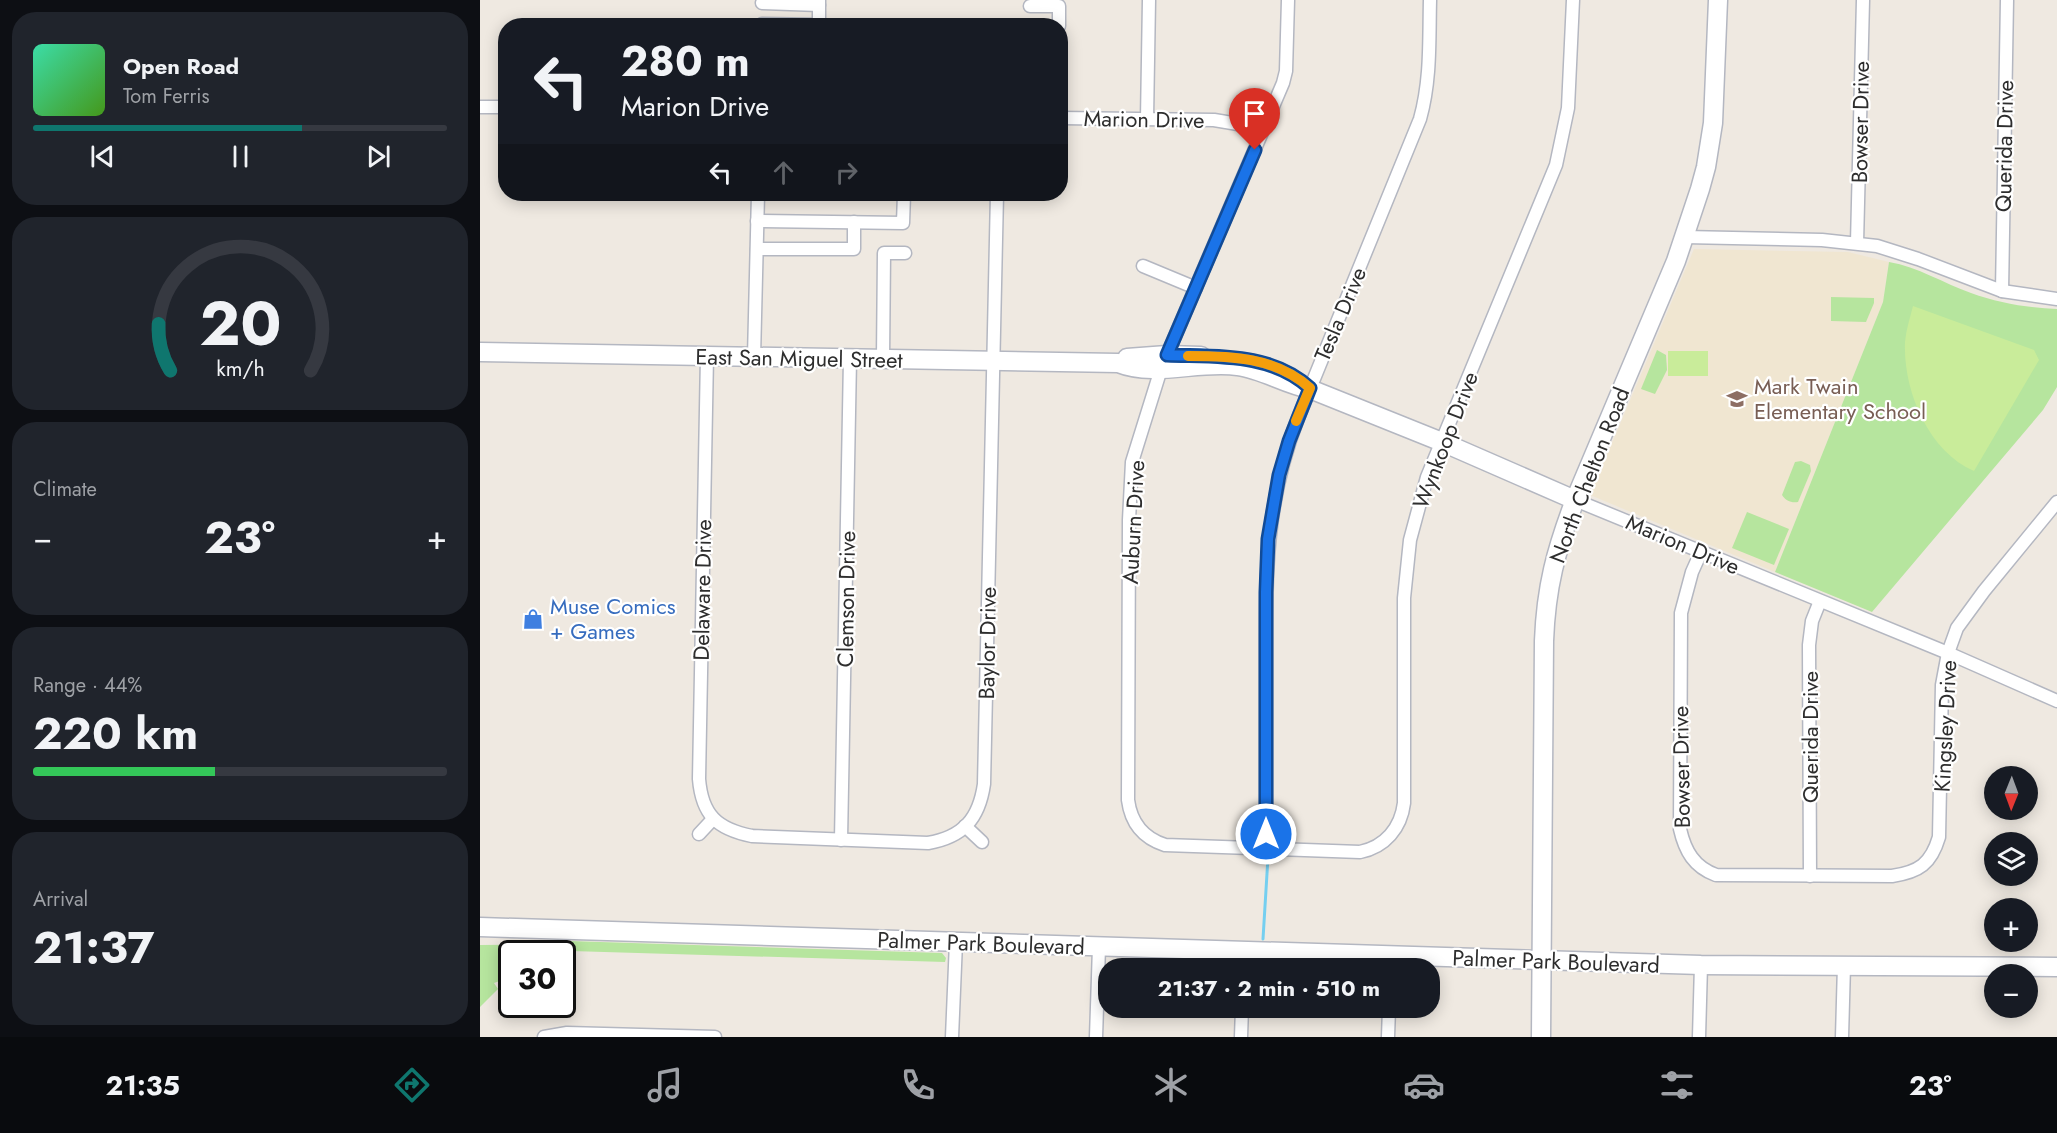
<!DOCTYPE html>
<meta charset="utf-8">
<style>
:root{--surface:#171b24;--page:#20242c;--text:#f1f3f6;--muted:#9ea1a6;--line:#363941;--accent:#0f766e}
body{margin:0;font-family:Jost,sans-serif;background:var(--page);color:var(--text);height:100vh;display:flex;flex-direction:column;font-size:22px;white-space:nowrap}
*{box-sizing:border-box;margin:0}
p{font-size:20px;color:var(--muted)}
.icon{flex:none;width:33px;height:33px;fill:none;stroke:currentColor;stroke-width:2;stroke-linecap:round;stroke-linejoin:round}
.map{position:relative;flex:1;overflow:hidden}
.details{display:flex;flex-direction:column;gap:12px;padding:12px;background:#0d0f14;width:480px}
.details>*{flex:none}
.guide{position:absolute;left:18px;top:18px;width:570px;height:183px;border-radius:24px;box-shadow:0 3px 15px #0003;background:#171b24;color:var(--text);overflow:hidden}
.needle{width:39px;rotate:181deg}
.fabs{position:absolute;left:1504px;top:766px;display:grid;gap:12px}
.fabs a{display:grid;place-items:center;width:54px;height:54px;border-radius:50%;background:var(--surface);box-shadow:0 3px 15px #0003;font-size:30px}
.speed{position:absolute;left:18px;top:940px;display:flex;gap:12px;font-size:30px;font-weight:700;text-align:center}
.speed>*{display:grid;place-content:center;width:78px;height:78px;border-radius:50%;background:var(--surface);box-shadow:0 3px 15px #0003;line-height:1}
.speed .limit{border:3px solid #111;border-radius:9px;background:#fff;color:#111}
.pin{position:absolute;display:grid;place-items:center;width:51px;height:51px;color:#fff;margin:-62px -26px;border-radius:50% 50% 50% 0;rotate:-45deg;box-shadow:0 0 6px #0007}
.pin .icon{rotate:45deg}
.me{position:absolute;width:66px;margin:-33px;rotate:0deg;stroke-linejoin:round;filter:drop-shadow(0 0 4px #0008)}
.turn{display:flex;align-items:center;gap:21px;height:126px;padding:0 24px;font-size:27px}
.turn .icon{width:78px;height:78px;stroke-width:2.5}
.turn b{display:block;font-size:42px;line-height:51px}
.lanes{display:flex;align-items:center;height:57px;padding:0 24px;background:#0003;justify-content:center;gap:30px;direction:ltr}
.lanes .off{opacity:.35}
.big{font-size:45px;font-weight:700;line-height:1.1}
.details .tile{flex:1;display:flex;flex-direction:column;justify-content:center;gap:9px;min-width:0;padding:0 21px;border-radius:24px;background:var(--page)}
.details .dial{align-items:center;gap:0}
.dial svg{height:156px;overflow:visible;fill:none;stroke:var(--line);stroke-width:7;stroke-linecap:round;text-anchor:middle}
.dial text{fill:var(--text);stroke:none}
.song{display:flex;align-items:center;gap:18px}
.cover{width:72px;height:72px;border-radius:9px;background:linear-gradient(135deg,hsl(160 70% 55%),hsl(100 70% 35%))}
.played{height:6px;border-radius:3px;background:linear-gradient(90deg,var(--accent) 65%,var(--line) 65%)}
.keys{display:flex;justify-content:space-around;direction:ltr}
.heat{display:flex;justify-content:space-between;align-items:center;font-size:33px;direction:ltr}
.charge{height:9px;border-radius:4px;background:linear-gradient(90deg,#34c759 44%,var(--line) 0)}
.trip{position:absolute;left:618px;top:958px;width:342px;height:60px;border-radius:24px;background:var(--surface);box-shadow:0 3px 15px #0003;font-weight:700;line-height:60px;text-align:center}
.tabs{display:flex;height:96px;justify-content:space-around;align-items:center;background:#090b0e;color:var(--muted)}
.tabs .icon{width:42px;height:42px}
.tabs .current{color:var(--accent)}
.tabs b{font-size:27px;color:var(--text)}
main{display:flex;flex:1;min-height:0}
.map>svg:first-child{display:block}
.education{fill:#f0e6d1}
.green{fill:#b6e59e}
.pitch{fill:#c9ec9a}
.lines{fill:none;stroke-linecap:round;stroke-linejoin:round}
.stream{stroke:#75cff0;stroke-width:3}
.street-casing{stroke:#b4b7c1;stroke-width:15}
.secondary-casing{stroke:#b4b7c1;stroke-width:21}
.street{stroke:#fff;stroke-width:12}
.secondary{stroke:#fff;stroke-width:18}
.route-casing{stroke:#114b97;stroke-width:15}
.route{stroke:#1a73e8;stroke-width:10}
.slow{stroke:#f59e0b;stroke-width:10}
.labels{text-anchor:middle;stroke-width:4.5;stroke-linejoin:round;paint-order:stroke}
.street-label{font-size:22px;fill:#2e2e2e;stroke:#fff}
.education-label{font-size:22px;fill:#785e54;stroke:#fff;text-anchor:start}
.shop-label{font-size:22px;fill:#366cbe;stroke:#fff;text-anchor:start}
</style>
<main>
<section class="details">
<div class="tile">
<div class="song"><i class="cover"></i><div><b>Open Road</b><p>Tom Ferris</p></div></div>
<div class="played"></div>
<div class="keys"><svg class="icon" aria-label="previous" viewBox="0 0 24 24"><path d="M18 5L8 12l10 7zM5 5v14"/></svg><svg class="icon" aria-label="pause" viewBox="0 0 24 24"><path d="M8 5v14M16 5v14"/></svg><svg class="icon" aria-label="next" viewBox="0 0 24 24"><path d="M6 5l10 7-10 7zM19 5v14"/></svg></div>
</div>
<div class="tile dial"><svg viewBox="0 0 100 80">
<path d="M14 69A42 42 0 1 1 86 69"/>
<path d="M14 69A42 42 0 0 1 8 45" stroke="#0f766e"/>
<text x="50" y="56" font-size="32" font-weight="700">20</text>
<text x="50" y="72" font-size="11">km/h</text>
</svg></div>
<div class="tile"><p>Climate</p>
<div class="heat"><a>−</a><b class="big">23°</b><a>+</a></div>
</div>
<div class="tile"><p>Range · 44%</p><b class="big">220 km</b><div class="charge"></div></div>
<div class="tile"><p>Arrival</p><b class="big">21:37</b></div>
</section>
<div class="map">
<svg width="1577" height="1037" viewBox="0 0 1577 1037">
<rect width="100%" height="100%" fill="#efe9e1"/>
<path class="education" d="M1214,249L1368,252L1409,262L1403,302L1295,572L1110,495Z"/>
<g class="green">
<path d="M1409,262C1438,267 1463,283 1491,293C1519,303 1548,308 1577,309V387L1563,410L1392,612L1295,572L1403,302Z"/>
<path d="M1351,297L1394,298V303L1386,322L1351,321Z"/>
<path d="M1177,350L1186,355L1187,370L1175,394L1161,389Z"/>
<path d="M1321,461L1330,465L1331,471L1318,502C1311,503 1306,501 1302,495L1315,462Z"/>
<path d="M1267,512L1309,529L1294,565L1252,548Z"/>
<path d="M89,941L462,953L466,958L465,962L57,950V954H32L31,977L14,983L18,989L0,1007V945L86,944Z"/>
</g>
<g class="pitch">
<path d="M1433,306L1554,350L1559,360L1494,471C1448,451 1423,390 1425,342C1426,330 1430,318 1433,306Z"/>
<rect x="1188" y="351" width="40" height="25"/>
</g>
<g class="lines">
<path class="stream" d="M783,939L788,857"/>
<g class="street-casing">
<g id="street">
<path d="M808,0L806,71L803,83L681,369L652,462L649,520L648,800C651,823 663,838 685,845L880,852C905,847 921,828 924,803V598L930,540L947,477L1076,165L1088,108L1093,0"/>
<path d="M282,3L339,5"/>
<path d="M550,6H579V26"/>
<path d="M282,24L339,25V0"/>
<path d="M0,107H26"/>
<path d="M580,118L734,120L758,124L782,132"/>
<path d="M667,119L669,0"/>
<path d="M277,221L423,223L424,194"/>
<path d="M1205,237L1342,240L1397,246L1438,259L1522,291L1577,299"/>
<path d="M1377,243L1383,0"/>
<path d="M277,249H374V222"/>
<path d="M663,266L716,288"/>
<path d="M1522,291L1527,0"/>
<path d="M227,356L219,779C222,815 237,829 272,836L448,843C483,837 499,819 504,784L517,194"/>
<path d="M274,357L278,194"/>
<path d="M403,359L404,253H425"/>
<path d="M1095,500L1468,653L1577,701"/>
<path d="M1221,552L1212,572L1201,613L1200,829C1205,851 1214,867 1236,875L1412,876C1439,872 1451,864 1459,837L1462,685L1468,653L1477,628L1504,591L1577,502"/>
<path d="M485,826L502,842"/>
<path d="M219,834L233,819"/>
<path d="M361,840L370,359"/>
<path d="M786,849C786,789 786,730 786,670C786,578 784,506 818,418L940,119C951,80 949,40 950,0"/>
<path d="M1330,876L1329,645L1332,621L1340,601"/>
<path d="M763,969L764,951"/>
<path d="M64,1037L87,1033L235,1037"/>
<path d="M472,1037L476,942"/>
<path d="M616,1037L619,947"/>
<path d="M761,1037L762,1008"/>
<path d="M908,1037L909,1008"/>
<path d="M1219,1037L1221,965"/>
<path d="M1362,1037L1364,965"/>
</g>
</g>
<g class="secondary-casing">
<g id="secondary">
<path d="M0,352L638,363C676,378 719,360 758,366C782,369 804,384 830,389L962,442L1095,500"/>
<path d="M647,358L687,355L721,356"/>
<path d="M0,927L1221,965L1577,967"/>
<path d="M1061,1037L1064,641C1066,587 1076,550 1095,500L1196,261L1220,189L1226,167L1233,123L1238,0"/>
</g>
</g>
<use href="#street" class="street"/>
<use href="#secondary" class="secondary"/>
</g>
<g class="lines">
<g class="route-casing">
<path id="route" d="M775,150L687,355C737,357 790,352 830,388L809,441L799,475L788,539L786,592V834"/>
</g>
<use href="#route" class="route"/>
<path class="slow" d="M708,356C752,356 795,357 830,388L816,421"/>
</g>
<defs>
<g id="school-bare" transform="scale(1.62)"><path d="M0-5L7-2L0 1L-7-2ZM-4 1L0 2.5L4 1V4Q0 6-4 4Z" fill="#8d6e63" stroke="#fff" stroke-width="2.5" paint-order="stroke"/></g>
<g id="shop-bare" transform="scale(1.62)"><path d="M-5-2.5h2.3a2.7 3.5 0 0 1 5.4 0H5L5.5 6h-11ZM-1.5-2.5h3a1.5 2.3 0 0 0-3 0Z" fill="#3f7fe0" stroke="#fff" stroke-width="2.5" paint-order="stroke"/></g>
</defs>
<g fill-rule="evenodd">
<use href="#school-bare" x="1257" y="399"/>
<use href="#shop-bare" x="53" y="619"/>
</g>
<g class="labels">
<g class="street-label">
<text transform="translate(664 119) rotate(1)" y="8">Marion Drive</text>
<text transform="translate(1380 122) rotate(-89)" y="8">Bowser Drive</text>
<text transform="translate(1524 146) rotate(-89)" y="8">Querida Drive</text>
<text transform="translate(860 314) rotate(-67)" y="8">Tesla Drive</text>
<text transform="translate(319 358) rotate(1)" y="8">East San Miguel Street</text>
<text transform="translate(965 440) rotate(-69)" y="8">Wynkoop Drive</text>
<text transform="translate(1109 475) rotate(-69)" y="8">North Chelton Road</text>
<text transform="translate(653 522) rotate(-87)" y="8">Auburn Drive</text>
<text transform="translate(1203 544) rotate(23)" y="8">Marion Drive</text>
<text transform="translate(222 590) rotate(-89)" y="8">Delaware Drive</text>
<text transform="translate(366 599) rotate(-89)" y="8">Clemson Drive</text>
<text transform="translate(507 643) rotate(-89)" y="8">Baylor Drive</text>
<text transform="translate(1465 726) rotate(-87)" y="8">Kingsley Drive</text>
<text transform="translate(1330 737) rotate(-90)" y="8">Querida Drive</text>
<text transform="translate(1201 767) rotate(-91)" y="8">Bowser Drive</text>
<text transform="translate(501 943) rotate(2)" y="8">Palmer Park Boulevard</text>
<text transform="translate(1076 961) rotate(2)" y="8">Palmer Park Boulevard</text>
</g>
<g class="education-label">
<text x="1274" y="394">Mark Twain<tspan x="1274" dy="25">Elementary School</tspan></text>
</g>
<g class="shop-label">
<text x="70" y="614">Muse Comics<tspan x="70" dy="25">+ Games</tspan></text>
</g>
</g>
</svg>
<div class="fabs">
<a><svg class="needle" viewBox="-14 -14 28 28"><path d="M0-13l5 13h-10z" fill="#e53935"/><path d="M0 13l5-13h-10z" fill="#9ea1a6"/></svg></a>
<a><svg class="icon" aria-label="layers" viewBox="0 0 24 24"><path d="M12 4l9 5-9 5-9-5zM3 14l9 5 9-5"/></svg></a>
<a>+</a>
<a>−</a>
</div>
<div class="speed"><div class="limit">30</div></div>
<div class="pin" style="left:775px;top:150px;background:#d93025"><svg class="icon" aria-label="arrive" viewBox="0 0 24 24"><path d="M6 21V4h12l-3 4 3 4H6"/></svg></div>
<svg class="me" style="left:786px;top:834px" viewBox="-20 -20 40 40"><circle r="17" fill="#1a73e8" stroke="#fff" stroke-width="3"/><path d="M0-11L8 9 0 5-8 9z" fill="#fff"/></svg>
<div class="trip">21:37 · 2 min · 510 m</div>
<div class="guide">
<div class="turn"><svg class="icon" aria-label="left" viewBox="0 0 24 24"><path d="M17 20v-9H6M10 6l-5 5 5 5"/></svg><div><b>280 m</b>Marion Drive</div></div>
<div class="lanes"><svg class="icon" aria-label="left" viewBox="0 0 24 24"><path d="M17 20v-9H6M10 6l-5 5 5 5"/></svg><svg class="icon off" aria-label="ahead" viewBox="0 0 24 24"><path d="M12 20V5M6 11l6-6 6 6"/></svg><svg class="icon off" aria-label="right" viewBox="0 0 24 24"><path d="M7 20v-9h11M14 6l5 5-5 5"/></svg></div>
</div>
</div>
</main>
<nav class="tabs">
<b>21:35</b>
<svg class="icon current" aria-label="directions" viewBox="0 0 24 24"><path d="M12 3l9 9-9 9-9-9zM9 14v-3h6M13 9l2 2-2 2"/></svg>
<svg class="icon" aria-label="music" viewBox="0 0 24 24"><path d="M9 18V5l10-2v13"/><circle cx="6" cy="18" r="3"/><circle cx="16" cy="16" r="3"/></svg>
<svg class="icon" aria-label="phone" viewBox="0 0 24 24"><path d="M5 4h4l2 5-3 2q2 4 5 5l2-3 5 2v4C11 20 4 13 5 4z"/></svg>
<svg class="icon" aria-label="climate" viewBox="0 0 24 24"><path d="M12 3v18M4 7l16 10M4 17L20 7"/></svg>
<svg class="icon" aria-label="car" viewBox="0 0 24 24"><path d="M5 17H2v-5l4-1 3-4h7l3 4 3 1v5h-3M9 17h6M6 11h13"/><circle cx="7" cy="17" r="2"/><circle cx="17" cy="17" r="2"/></svg>
<svg class="icon" aria-label="filters" viewBox="0 0 24 24"><path d="M4 7h16M4 17h16"/><circle cx="9" cy="7" r="2"/><circle cx="15" cy="17" r="2"/></svg>
<b>23°</b>
</nav>
